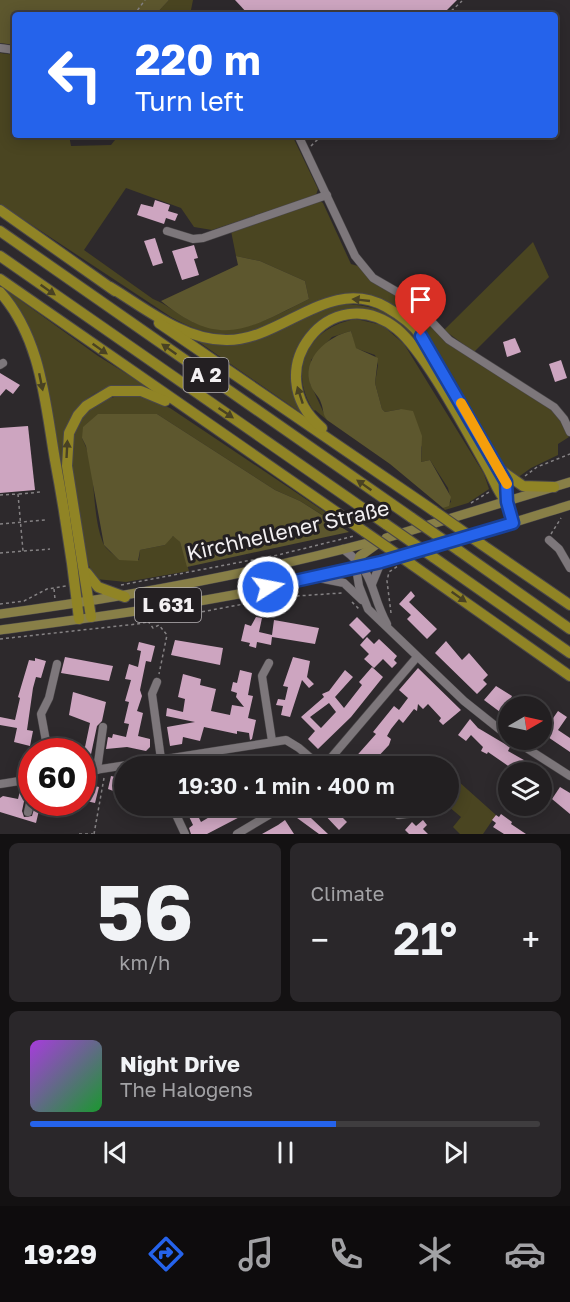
<!DOCTYPE html>
<meta charset="utf-8">
<style>
:root{--surface:#221f21;--page:#2a272a;--text:#f1f3f6;--muted:#a2a2a5;--line:#3f3d3f;--accent:#2563eb}
body{margin:0;font-family:"Golos Text",sans-serif;background:var(--page);color:var(--text);height:100vh;display:flex;flex-direction:column;font-size:22px;white-space:nowrap}
*{box-sizing:border-box;margin:0}
p{font-size:20px;color:var(--muted)}
.icon{flex:none;width:33px;height:33px;fill:none;stroke:currentColor;stroke-width:2;stroke-linecap:round;stroke-linejoin:round}
.map{position:relative;height:834px;overflow:hidden}
.sheet{display:flex;flex-direction:column;gap:9px;padding:9px;background:#131112;flex:1}
.sheet>*{flex:none}
.banner{position:absolute;left:12px;top:12px;width:546px;height:126px;border-radius:6px;box-shadow:0 3px 15px #0003,0 0 0 2px var(--line);background:#2563eb;color:#fff;overflow:hidden}
.needle{width:39px;rotate:81deg}
.buttons{position:absolute;left:498px;top:696px;display:grid;gap:12px}
.buttons a{display:grid;place-items:center;width:54px;height:54px;border-radius:50%;background:var(--surface);box-shadow:0 3px 15px #0003,0 0 0 2px var(--line);font-size:30px}
.speed{position:absolute;left:18px;top:738px;display:flex;gap:12px;font-size:30px;font-weight:700;text-align:center}
.speed>*{display:grid;place-content:center;width:78px;height:78px;border-radius:50%;background:var(--surface);box-shadow:0 3px 15px #0003,0 0 0 2px var(--line);line-height:1}
.speed .limit{border:9px solid #d22;background:#fff;color:#111}
.pin{position:absolute;display:grid;place-items:center;width:51px;height:51px;color:#fff;margin:-62px -26px;border-radius:50% 50% 50% 0;rotate:-45deg;box-shadow:0 0 6px #0007}
.pin .icon{rotate:45deg}
.me{position:absolute;width:66px;margin:-33px;rotate:79deg;stroke-linejoin:round;filter:drop-shadow(0 0 4px #0008)}
.turn{display:flex;align-items:center;gap:21px;height:126px;padding:0 24px;font-size:27px}
.turn .icon{width:78px;height:78px;stroke-width:2.5}
.turn b{display:block;font-size:42px;line-height:51px}
.big{font-size:45px;font-weight:600;line-height:1.1}
.sheet .widget{flex:1;display:flex;flex-direction:column;justify-content:center;gap:9px;min-width:0;padding:0 21px;border-radius:9px;background:var(--page)}
.sheet .dial{align-items:center;gap:0}
.dial b{font-size:78px;line-height:1}
.song{display:flex;align-items:center;gap:18px}
.cover{width:72px;height:72px;border-radius:9px;background:linear-gradient(135deg,hsl(280 70% 55%),hsl(130 70% 35%))}
.played{height:6px;border-radius:3px;background:linear-gradient(90deg,var(--accent) 60%,var(--line) 60%)}
.keys{display:flex;justify-content:space-around;direction:ltr}
.heat{display:flex;justify-content:space-between;align-items:center;font-size:33px;direction:ltr}
.sheet .tiles{flex:1;display:grid;gap:9px;grid-template-columns:1fr 1fr}
.widget:last-child{grid-column:span 2}
.trip{position:absolute;left:114px;top:756px;width:345px;height:60px;border-radius:30px;background:var(--surface);box-shadow:0 3px 15px #0003,0 0 0 2px var(--line);font-weight:600;line-height:60px;text-align:center}
.tabs{display:flex;height:96px;justify-content:space-around;align-items:center;background:#0e0c0d;color:var(--muted)}
.tabs .icon{width:42px;height:42px}
.tabs .current{color:var(--accent)}
.tabs b{font-size:27px;color:var(--text)}
.map>svg:first-child{display:block}
.green{fill:#4a4521}
.forest{fill:#5d572e}
.building{fill:#cda5c0;fill-rule:evenodd}
.lines{fill:none;stroke-linecap:round;stroke-linejoin:round}
.minor-casing{stroke:#4a4749;stroke-width:9}
.major-casing{stroke:#4a4749;stroke-width:10}
.highway-casing{stroke:#4a4749;stroke-width:12}
.path{stroke:#858284;stroke-width:1.5;stroke-dasharray:3 3;stroke-linecap:butt}
.minor{stroke:#7d777b;stroke-width:8}
.major{stroke:#887f47;stroke-width:9}
.highway{stroke:#908425;stroke-width:10}
.highway-bridge-casing{stroke:#4a4749;stroke-width:12;stroke-linecap:butt}
.highway-bridge{stroke:#908425;stroke-width:10}
.oneway{fill:#494223}
.route-casing{stroke:#184099;stroke-width:15}
.route{stroke:#2563eb;stroke-width:10}
.slow{stroke:#f59e0b;stroke-width:10}
.labels{text-anchor:middle;stroke-width:6;stroke-linejoin:round;paint-order:stroke}
.shield{fill:#231f22;stroke:#b5b1b4;stroke-width:1.5}
.shield-label{font-size:20px;font-weight:bold;fill:#f3f0f2}
.street-label{font-size:21px;fill:#f3f0f2;stroke:#231f22}
</style>
<div class="map">
<svg width="570" height="834" viewBox="0 0 570 834">
<rect width="100%" height="100%" fill="#2d292c"/>
<g class="green">
<path d="M169,0H193L190,15H155Z"/>
<path d="M0,53L15,55V135H69L71,146L111,145L119,135H292L318,189L316,195L212,230L194,227L181,208L126,188L84,250L153,299C167,304 178,315 193,322C236,340 271,318 309,299L305,281L260,261L236,256L231,231L320,201L323,203L351,264L358,266L374,282L413,307L445,340L557,413L569,437L558,444V455L531,468L517,478C471,440 452,353 404,314C397,308 382,308 373,306C360,304 341,296 328,298C314,300 299,309 287,316C246,339 212,341 171,317L0,204Z"/>
<path d="M533,242L549,277L474,352L444,330Z"/>
<path d="M2,287L98,356L148,387C134,390 117,382 100,391C51,414 64,467 71,509C75,533 79,557 84,581L78,582L44,375C36,343 27,312 2,287Z"/>
<path d="M338,304C393,305 406,321 434,366C406,334 399,317 355,311L300,346L301,413L196,340L218,343Z"/>
<path d="M356,319L382,325L404,344L484,474L489,489L468,503L445,510L443,508L451,502L448,488L430,460L421,462L422,447L401,409L385,412L382,409L375,383L378,365L375,355L355,348L351,331L332,337L311,360L310,383L327,420L315,410L314,411C287,370 308,327 356,319Z"/>
<path d="M136,394L170,408L340,522L329,519L300,501L275,490L157,414L82,438C98,469 90,510 103,543C106,550 114,554 119,560H139L140,550L165,545L169,537L175,536L180,542L189,571L126,582L96,579C84,563 84,537 80,517C70,459 55,398 136,394Z"/>
<path d="M449,773L496,815L483,834H460L453,827L461,817L448,806Z"/>
</g>
<g class="forest">
<path d="M0,0H169L155,15H15V45L0,43Z"/>
<path d="M236,256L260,261L305,281L309,299C248,329 221,350 161,301L238,265Z"/>
<path d="M351,331L356,348L378,358L375,383L382,409L385,412L401,409L413,411L422,436L421,462L430,460L451,497L449,506L443,508L390,464L327,420C322,413 324,410 321,403C319,396 313,392 311,386C300,359 328,336 351,331Z"/>
<path d="M98,414H157L275,490L300,501L349,532L187,567L180,542L173,536L165,545L140,550L138,561L119,560L104,545L86,446L82,438L83,427Z"/>
</g>
<g class="building">
<path d="M235,0H457L442,15H249Z"/>
<path d="M155,200L170,205L168,211L178,214L175,221L166,218L164,224L137,215L141,204L153,207Z"/>
<path d="M155,238L163,263L153,266L144,241Z"/>
<path d="M194,245L198,258L194,259L199,275L182,280L172,251Z"/>
<path d="M515,338L521,352L507,357L503,342Z"/>
<path d="M561,360L567,378L555,382L549,364Z"/>
<path d="M0,373L20,385L13,394L6,389L0,396Z"/>
<path d="M28,426L35,490L0,493V428Z"/>
<path d="M411,591L415,596L409,602L437,629L427,639L407,619L411,615L399,604Z"/>
<path d="M256,617L262,618L259,632L272,635L274,620L319,628L315,644L272,637L271,645L257,642L256,648L249,646L250,643L241,641L245,624L251,626Z"/>
<path d="M357,617L371,631L363,639L349,625Z"/>
<path d="M367,637L374,644L379,639L397,656L394,660L397,663L392,668L383,659L374,668L364,659L369,654L360,645Z"/>
<path d="M175,640L223,648L220,665L171,655Z"/>
<path d="M446,641L462,660L469,653L488,675L483,680L487,684L477,694L435,653Z"/>
<path d="M139,642L155,646L151,662L146,661L140,690L142,696L137,711L143,713L138,736L150,739V747L146,751L127,747L106,749L108,737L112,738L113,734L126,737L129,724L124,723L129,702L125,701L131,680L125,679L129,664L138,667L141,651L137,650Z"/>
<path d="M65,657L113,666L109,681L61,673Z"/>
<path d="M293,657L310,661L307,677L314,684L309,688L302,680L290,717L281,715L283,706L276,705L278,699L285,700L288,687L283,686Z"/>
<path d="M35,658L46,661L41,678L36,677L33,688L27,730L33,731L30,746L14,742L17,728L0,725V717L15,720L20,698L18,697L29,660L35,661Z"/>
<path d="M372,667L383,677L351,717L318,749L308,739L315,731L301,717L324,697L322,694L329,691L345,670L353,677L335,697L344,708L362,685L359,682ZM329,703L336,712L321,728L310,717Z"/>
<path d="M418,668L461,710L443,725L439,721L441,718L428,704L423,709L418,704L417,711L414,709L403,723L399,719L391,729L387,736L391,739L389,745L374,761L372,759L365,766H355L352,761L376,734L373,732L394,706L399,710L408,698L399,690Z"/>
<path d="M240,670L252,673L248,695L253,696L248,718L256,720L252,739L250,740L249,733L237,731V734L204,727L200,741L183,737L182,744L170,746L167,727L195,722L166,716L167,708L183,712L185,699L178,697L183,674L201,679L200,685L216,689L211,711L230,715L232,705L244,707L236,697L237,693L231,691L233,682L237,683Z"/>
<path d="M496,686L512,696L509,702L515,706H508V718L484,700Z"/>
<path d="M73,692L106,702L102,721L97,726L90,759L82,760V746L85,747L90,723L69,715Z"/>
<path d="M558,711L567,717L558,730L570,738V752L542,733V719L549,724Z"/>
<path d="M470,719L478,728L510,747L508,751L545,772H517L488,752L487,754L481,751L483,747L471,735L466,741L458,735Z"/>
<path d="M111,776L124,779V795L108,789Z"/>
<path d="M82,783L99,787L95,803L82,800Z"/>
<path d="M560,787L570,793V814L552,799Z"/>
<path d="M20,791L26,792L22,811L24,817L32,816L36,802H41L36,823L0,812V798L3,796L18,799Z"/>
<path d="M184,806H193L201,822L228,806H261L207,834H191L189,828L193,825Z"/>
<path d="M304,806H341L336,811L347,822L339,830L320,810L311,818L328,834H319L293,815Z"/>
<path d="M501,814L512,822L511,824L526,834H504L493,827L496,823L492,820L496,815L499,817Z"/>
<path d="M285,820L294,834H262L278,825Z"/>
<path d="M423,820L427,825L423,829L428,834H409L405,830L412,822L416,826Z"/>
</g>
<g class="lines">
<g class="minor-casing">
<g id="minor">
<path d="M0,48L15,50"/>
<path d="M298,135L355,256L373,278L411,300L449,340L554,407L564,419L570,432"/>
<path d="M167,231L193,239L203,238L327,195"/>
<path d="M0,365L3,363"/>
<path d="M549,540L559,549L570,568"/>
<path d="M343,549C377,574 369,591 387,624"/>
<path d="M356,568L359,586L368,609L464,701L508,736"/>
<path d="M319,578L344,583L362,600"/>
<path d="M372,584L381,562"/>
<path d="M269,663L262,676L272,741"/>
<path d="M157,682L152,694L161,759"/>
<path d="M514,740L570,776"/>
<path d="M48,752L41,714L49,698L57,664"/>
<path d="M335,755L347,766"/>
<path d="M324,766L417,657"/>
<path d="M97,770L103,727"/>
<path d="M82,772L286,740L299,748L320,766"/>
<path d="M0,784L32,779"/>
<path d="M172,806L185,834"/>
<path d="M388,806L398,815L414,813"/>
<path d="M28,812L32,794"/>
<path d="M237,834L284,806"/>
</g>
</g>
<g class="major-casing">
<g id="major">
<path d="M386,538L570,482"/>
<path d="M356,568L360,556L377,544"/>
<path d="M0,614C127,597 251,574 375,541"/>
<path d="M0,630C105,616 212,602 315,578C401,558 486,531 570,505"/>
</g>
</g>
<g class="highway-casing">
<g id="highway">
<path d="M0,210L115,291"/>
<path d="M0,231L412,518"/>
<path d="M0,256L387,525"/>
<path d="M0,279L365,532"/>
<path d="M110,287C145,308 183,340 226,340C282,341 329,275 386,307C400,315 412,323 421,336L506,482L507,502L513,523"/>
<path d="M0,292C41,338 45,402 55,460C65,513 73,566 79,619"/>
<path d="M159,323L434,511"/>
<path d="M322,428C255,372 331,276 397,329C426,353 467,432 487,467C494,479 497,492 507,502"/>
<path d="M502,471L523,486L554,487"/>
<path d="M481,544L570,605"/>
<path d="M458,550L570,629"/>
<path d="M433,557L570,653"/>
<path d="M411,564L570,676"/>
<path d="M87,573L98,587L125,597"/>
<path d="M91,617L67,466L69,433L78,415L86,406L111,391H141L165,401"/>
</g>
</g>
<g class="path">
<path d="M134,15L145,0"/>
<path d="M447,15L462,1"/>
<path d="M311,146L322,135"/>
<path d="M525,476L537,467L570,454"/>
<path d="M19,494L41,492"/>
<path d="M0,495L18,494L23,551"/>
<path d="M471,503L489,492"/>
<path d="M0,524L45,520"/>
<path d="M551,534L561,518"/>
<path d="M0,553L50,549"/>
<path d="M121,585L278,555L354,536"/>
<path d="M54,589L55,599"/>
<path d="M352,602L359,609"/>
<path d="M0,604L24,601L47,589L66,586"/>
<path d="M391,613L387,581L389,572L398,566"/>
<path d="M148,621L153,628L159,625L167,635L159,674"/>
<path d="M0,639L137,624L281,597L342,593"/>
<path d="M79,834H93"/>
<path d="M94,834L104,778"/>
</g>
<use href="#minor" class="minor"/>
<use href="#major" class="major"/>
<use href="#highway" class="highway"/>
<g class="highway-bridge-casing">
<g id="highway-bridge">
<path d="M434,511L481,544"/>
<path d="M412,518L458,550"/>
<path d="M387,525L433,557"/>
<path d="M365,532L411,564"/>
</g>
</g>
<use href="#highway-bridge" class="highway-bridge"/>
</g>
<defs><path id="oneway-solid" d="M-6-.8H1V-3.2L6.5 0L1 3.2V.8H-6Z" transform="scale(1.5)"/></defs>
<g class="oneway">
<use href="#oneway-solid" transform="translate(48 290) rotate(35)"/>
<use href="#oneway-solid" transform="translate(361 300) rotate(-174)"/>
<use href="#oneway-solid" transform="translate(100 349) rotate(35)"/>
<use href="#oneway-solid" transform="translate(169 349) rotate(-145)"/>
<use href="#oneway-solid" transform="translate(41 382) rotate(78)"/>
<use href="#oneway-solid" transform="translate(300 395) rotate(-108)"/>
<use href="#oneway-solid" transform="translate(226 413) rotate(34)"/>
<use href="#oneway-solid" transform="translate(67 449) rotate(-87)"/>
<use href="#oneway-solid" transform="translate(364 485) rotate(-145)"/>
<use href="#oneway-solid" transform="translate(459 597) rotate(35)"/>
</g>
<g class="lines">
<g class="route-casing">
<path id="route" d="M268,587L381,562L513,523L507,502L506,482L421,336"/>
</g>
<use href="#route" class="route"/>
<path class="slow" d="M461,403L507,484"/>
</g>
<g class="labels">
<g class="shield">
<rect x="183.5" y="358" width="45" height="34" rx="4.5"/>
<rect x="135" y="588" width="66" height="34" rx="4.5"/>
</g>
<g class="shield-label">
<text x="206" y="382">A 2</text>
<text x="168" y="612">L 631</text>
</g>
<g class="street-label">
<text transform="translate(288 531) rotate(-13)" y="7">Kirchhellener Straße</text>
</g>
</g>
</svg>
<div class="buttons">
<a><svg class="needle" viewBox="-14 -14 28 28"><path d="M0-13l5 13h-10z" fill="#e53935"/><path d="M0 13l5-13h-10z" fill="#a2a2a5"/></svg></a>
<a><svg class="icon" aria-label="layers" viewBox="0 0 24 24"><path d="M12 4l9 5-9 5-9-5zM3 14l9 5 9-5"/></svg></a>
</div>
<div class="speed"><div class="limit">60</div></div>
<div class="pin" style="left:421px;top:336px;background:#d93025"><svg class="icon" aria-label="arrive" viewBox="0 0 24 24"><path d="M6 21V4h12l-3 4 3 4H6"/></svg></div>
<svg class="me" style="left:268px;top:587px" viewBox="-20 -20 40 40"><circle r="17" fill="#2563eb" stroke="#fff" stroke-width="3"/><path d="M0-11L8 9 0 5-8 9z" fill="#fff"/></svg>
<div class="trip">19:30 · 1 min · 400 m</div>
<div class="banner">
<div class="turn"><svg class="icon" aria-label="left" viewBox="0 0 24 24"><path d="M17 20v-9H6M10 6l-5 5 5 5"/></svg><div><b>220 m</b>Turn left</div></div>
</div>
</div>
<section class="sheet">
<div class="tiles">
<div class="widget dial"><b>56</b><p>km/h</p></div>
<div class="widget"><p>Climate</p>
<div class="heat"><a>−</a><b class="big">21°</b><a>+</a></div>
</div>
<div class="widget">
<div class="song"><i class="cover"></i><div><b>Night Drive</b><p>The Halogens</p></div></div>
<div class="played"></div>
<div class="keys"><svg class="icon" aria-label="previous" viewBox="0 0 24 24"><path d="M18 5L8 12l10 7zM5 5v14"/></svg><svg class="icon" aria-label="pause" viewBox="0 0 24 24"><path d="M8 5v14M16 5v14"/></svg><svg class="icon" aria-label="next" viewBox="0 0 24 24"><path d="M6 5l10 7-10 7zM19 5v14"/></svg></div>
</div>
</div>
</section>
<nav class="tabs">
<b>19:29</b>
<svg class="icon current" aria-label="directions" viewBox="0 0 24 24"><path d="M12 3l9 9-9 9-9-9zM9 14v-3h6M13 9l2 2-2 2"/></svg>
<svg class="icon" aria-label="music" viewBox="0 0 24 24"><path d="M9 18V5l10-2v13"/><circle cx="6" cy="18" r="3"/><circle cx="16" cy="16" r="3"/></svg>
<svg class="icon" aria-label="phone" viewBox="0 0 24 24"><path d="M5 4h4l2 5-3 2q2 4 5 5l2-3 5 2v4C11 20 4 13 5 4z"/></svg>
<svg class="icon" aria-label="climate" viewBox="0 0 24 24"><path d="M12 3v18M4 7l16 10M4 17L20 7"/></svg>
<svg class="icon" aria-label="car" viewBox="0 0 24 24"><path d="M5 17H2v-5l4-1 3-4h7l3 4 3 1v5h-3M9 17h6M6 11h13"/><circle cx="7" cy="17" r="2"/><circle cx="17" cy="17" r="2"/></svg>
</nav>
